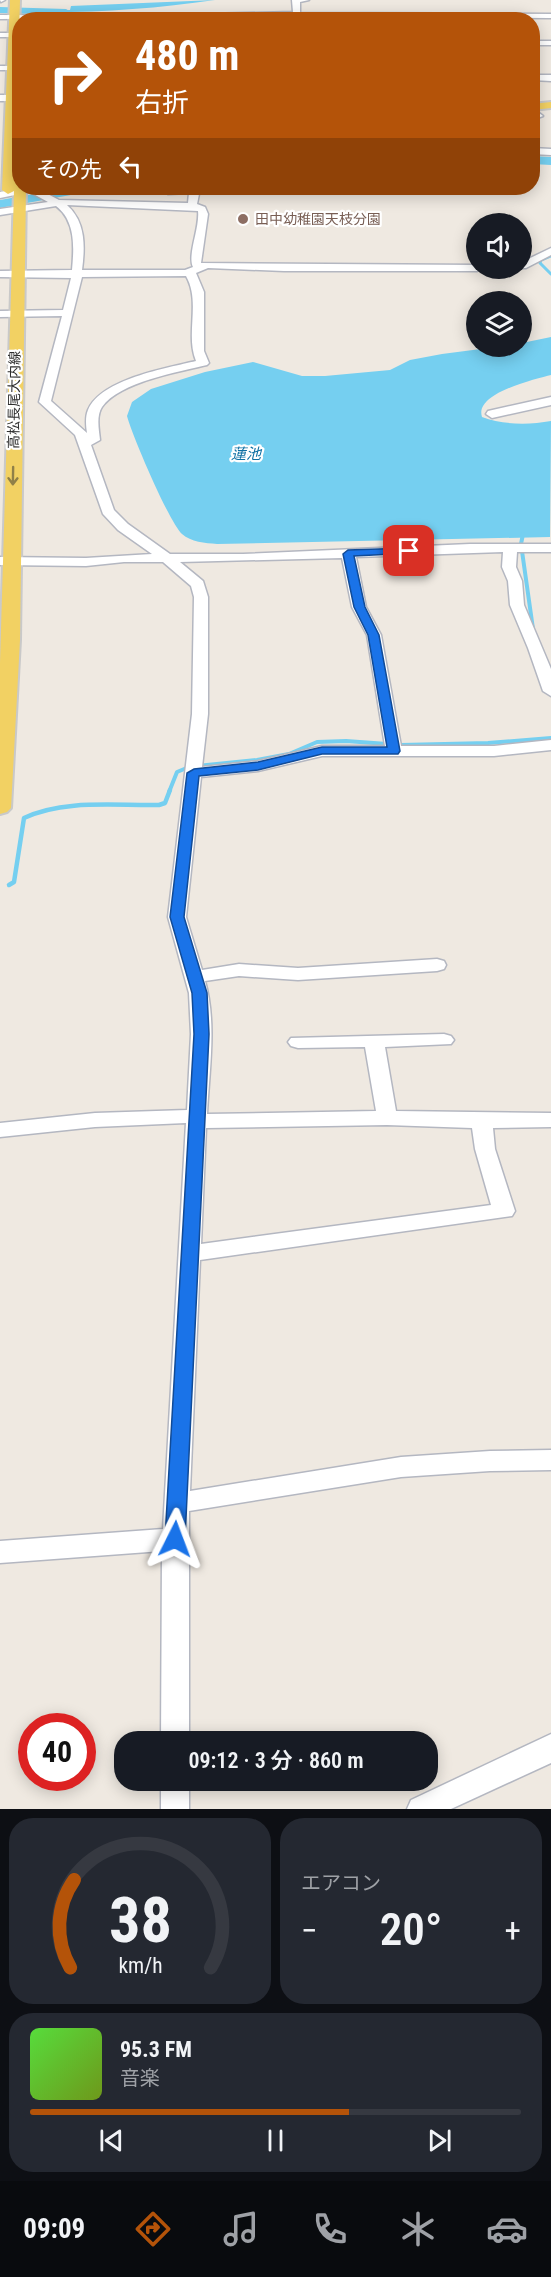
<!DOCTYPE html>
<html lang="ja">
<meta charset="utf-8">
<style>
:root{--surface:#171b24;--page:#242831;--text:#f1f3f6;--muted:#9ea1a6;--line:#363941;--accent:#b45309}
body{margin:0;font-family:"Roboto Condensed","Noto Sans JP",sans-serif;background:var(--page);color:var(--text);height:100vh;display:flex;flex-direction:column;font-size:22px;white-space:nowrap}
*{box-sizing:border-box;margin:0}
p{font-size:20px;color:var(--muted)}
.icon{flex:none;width:33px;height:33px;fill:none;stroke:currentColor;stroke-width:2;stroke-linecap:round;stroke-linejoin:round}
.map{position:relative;height:1809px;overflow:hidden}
.side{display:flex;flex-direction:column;gap:9px;padding:9px;background:#0d0f14;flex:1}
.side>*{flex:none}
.guide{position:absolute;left:12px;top:12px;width:528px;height:183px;border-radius:24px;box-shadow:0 3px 15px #0003;background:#b45309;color:#fff;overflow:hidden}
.fabs{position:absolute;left:466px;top:213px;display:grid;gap:12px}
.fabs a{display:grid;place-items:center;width:66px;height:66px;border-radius:50%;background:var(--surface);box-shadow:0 3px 15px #0003;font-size:30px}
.speed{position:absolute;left:18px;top:1713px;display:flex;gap:12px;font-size:30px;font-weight:700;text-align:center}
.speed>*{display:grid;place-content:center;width:78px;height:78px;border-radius:50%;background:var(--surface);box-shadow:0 3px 15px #0003;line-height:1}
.speed .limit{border:9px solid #d22;background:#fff;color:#111}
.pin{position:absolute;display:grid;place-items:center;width:51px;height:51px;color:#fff;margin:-26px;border-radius:12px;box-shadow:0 3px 9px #0006}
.me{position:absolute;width:66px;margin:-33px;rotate:3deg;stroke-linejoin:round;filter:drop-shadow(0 0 4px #0008)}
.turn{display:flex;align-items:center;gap:21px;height:126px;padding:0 24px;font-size:27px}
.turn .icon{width:78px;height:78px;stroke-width:2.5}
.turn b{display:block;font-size:42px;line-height:51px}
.then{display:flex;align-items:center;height:57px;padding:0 24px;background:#0003;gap:12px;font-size:22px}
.big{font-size:45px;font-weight:600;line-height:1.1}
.side .card{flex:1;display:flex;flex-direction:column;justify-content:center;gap:9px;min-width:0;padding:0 21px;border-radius:24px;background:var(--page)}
.side .dial{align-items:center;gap:0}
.dial svg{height:156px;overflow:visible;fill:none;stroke:var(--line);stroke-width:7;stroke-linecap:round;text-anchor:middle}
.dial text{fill:var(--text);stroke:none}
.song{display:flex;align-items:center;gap:18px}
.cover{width:72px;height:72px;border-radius:9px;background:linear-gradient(135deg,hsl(110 70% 55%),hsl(80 70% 35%))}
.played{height:6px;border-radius:3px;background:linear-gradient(90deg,var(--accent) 65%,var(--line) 65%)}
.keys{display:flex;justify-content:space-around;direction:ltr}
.heat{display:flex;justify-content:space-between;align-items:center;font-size:33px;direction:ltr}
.side .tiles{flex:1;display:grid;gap:9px;grid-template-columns:1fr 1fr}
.card:last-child{grid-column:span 2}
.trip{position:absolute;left:114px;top:1731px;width:324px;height:60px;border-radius:24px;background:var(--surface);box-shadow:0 3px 15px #0003;font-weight:600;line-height:60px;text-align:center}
.tab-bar{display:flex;height:96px;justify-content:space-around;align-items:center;background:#090b0e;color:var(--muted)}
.tab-bar .icon{width:42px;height:42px}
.tab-bar .active{color:var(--accent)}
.tab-bar b{font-size:27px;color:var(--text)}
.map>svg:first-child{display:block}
.water{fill:#75cff0}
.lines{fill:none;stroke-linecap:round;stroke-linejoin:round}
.stream-far2{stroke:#75cff0;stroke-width:3}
.stream-far1{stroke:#75cff0;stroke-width:4}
.stream{stroke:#75cff0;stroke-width:4.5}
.river{fill:#75cff0;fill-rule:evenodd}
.minor-casing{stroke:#b4b7c1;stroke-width:3}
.major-casing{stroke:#c9c9c9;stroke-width:4}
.minor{fill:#fff;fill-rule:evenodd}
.major{fill:#f2d163;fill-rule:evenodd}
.oneway{stroke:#908048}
.route{fill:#1a73e8;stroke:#114b97;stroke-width:1.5}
.education-dot{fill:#8d6e63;stroke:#fff;stroke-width:2}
.labels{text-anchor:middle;stroke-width:4.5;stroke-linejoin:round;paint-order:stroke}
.far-education-label{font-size:14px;fill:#785e54;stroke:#fff;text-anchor:start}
.far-street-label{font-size:14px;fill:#2e2e2e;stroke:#fff}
.far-water-label{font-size:15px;font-style:italic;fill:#0d6fa3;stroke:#fff}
</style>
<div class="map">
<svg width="551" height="1809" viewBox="0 0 551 1809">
<rect width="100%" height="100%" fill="#efe9e1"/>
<g class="water">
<path d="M215,0C154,9 93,13 32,12V11L70,10L71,6Z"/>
<path d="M551,337V375C536,379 474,393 482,417C503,425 529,425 551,421L550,537L217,544C205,543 191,542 182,534C169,522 132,435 127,416L132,402L151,389L205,372L253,362L302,376H325L390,370L410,360L442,354L496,347L522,346V343Z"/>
</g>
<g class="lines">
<path class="stream-far2" d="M551,256L541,260L540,263L551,274"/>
<g class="stream-far1">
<path d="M523,534L521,544L533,629"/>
<path d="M197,766L257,760L289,754L317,742L346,741L401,745L488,743L551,738"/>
<path d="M169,792L177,772L189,767"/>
</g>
<path class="stream" d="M9,885L14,882L24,818C64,799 116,806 159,805L165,803L170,790"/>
<g class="river">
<path d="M0,7L66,9L71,12L66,15L0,13Z"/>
<path d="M532,156L551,157V165L532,164Z"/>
<path d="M67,188H94L87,192L0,208V200Z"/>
</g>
<g class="minor-casing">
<g id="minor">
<path d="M0,0H5L1,2Z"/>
<path d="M292,0H309L300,2V13L551,14V18L301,17V20H293V16L0,19V15L123,16L293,12Z"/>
<rect x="0" y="33" width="20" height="4"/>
<rect x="532" y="41" width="19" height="4"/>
<rect x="0" y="66" width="20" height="4"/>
<path d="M532,75H551V81L532,80Z"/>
<rect x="0" y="95" width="20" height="6"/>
<path d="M532,114L539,113L543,116L532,120Z"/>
<path d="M532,148L551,149V155L532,154Z"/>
<path d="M24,188H41L40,190L59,200L188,203L189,193L168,194L163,191L168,188H195L199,194L197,204L205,207L208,214L201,263L477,265V268H482L477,271H284L208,268L196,273L204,292V351L209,363L207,365C179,372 119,382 102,407C96,416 99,430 100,440L91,445L114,510L128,524L170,554H243L470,544H551V552H517L516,567L522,581L524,605L551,669V696L543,691L528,648L510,605L508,581L502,567L503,552L356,557L366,607L381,635L401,746H494L551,740V750L494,756H322L258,771L201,777L186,917L202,970L239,964L298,968L437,959L444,961L446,965L444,969L437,971L298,980L239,976L205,981C217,1023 209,1071 207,1114L376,1111L365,1047L298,1048L291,1046L288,1042L291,1038L444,1034L451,1036L454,1040L451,1044L385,1047L396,1111L551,1113V1127L493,1128L495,1149L515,1211L512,1216L200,1260L190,1491L401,1457L490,1451L551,1450V1470L490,1471L401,1477L189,1511V1742H161L162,1551L0,1563V1541L163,1529L186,1123L95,1127L0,1137V1123L95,1113L187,1110L191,1034L189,993L168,917L192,714L194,597L191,586L163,562H124L86,566L0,565V557L86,558L152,554L118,530L103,514L75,435L39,402L62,316L0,317V311L63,310L71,278L0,277V271L72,270C74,248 76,221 56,206L0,215V209L48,202L30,192L0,198V192ZM67,205L198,211C200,228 187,255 193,267L185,270H82C85,247 86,222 67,205ZM186,276C201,302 185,334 196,361C167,368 101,379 88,410C85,417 86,426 87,433L51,401L82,277ZM342,558L352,607L367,635L385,746H322L258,761L202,767L208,714V597L203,581L180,562ZM387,1125L472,1128L475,1149L491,1205L201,1244L206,1128Z"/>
<path d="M551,248V255L526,268H519H522V262Z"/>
<path d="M551,397V405L492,418L486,414L488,411Z"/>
<path d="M551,1734V1763L451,1809H407L411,1800Z"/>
<rect x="161" y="1780" width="28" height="29"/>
</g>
</g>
<g class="major-casing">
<g id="major">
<path d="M10,0H20L15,171L20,169V188H26L20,640L11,808L7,812L0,814V663L14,191L8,194L2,190Z"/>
<path d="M551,102V108L532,110V104Z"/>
</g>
</g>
<use href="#minor" class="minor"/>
<use href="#major" class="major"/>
</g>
<defs><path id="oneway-shaft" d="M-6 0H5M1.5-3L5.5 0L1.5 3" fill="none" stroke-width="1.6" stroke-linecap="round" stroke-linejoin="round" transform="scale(1.5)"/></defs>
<use class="oneway" href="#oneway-shaft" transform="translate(13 476) rotate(91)"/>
<path class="route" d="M409,548L413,549V553L354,556L365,607L379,635L400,751L398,754H322L258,770L199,776L184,917L207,993L209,1034L185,1539L182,1544L175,1547L168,1544L165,1539L194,1034L192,993L170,917L187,773L194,769L258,762L322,747H387L368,635L354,607L343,554L348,550Z"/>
<circle class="education-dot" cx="243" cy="219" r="6"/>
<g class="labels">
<g class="far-education-label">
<text x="255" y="224">田中幼稚園天枝分園</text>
</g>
<g class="far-street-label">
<text transform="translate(14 400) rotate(-89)" y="5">高松長尾大内線</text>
</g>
<g class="far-water-label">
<text x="246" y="459">蓮池</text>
</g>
</g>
</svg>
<div class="fabs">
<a><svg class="icon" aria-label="sound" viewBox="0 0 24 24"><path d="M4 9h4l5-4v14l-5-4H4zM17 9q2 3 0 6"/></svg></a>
<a><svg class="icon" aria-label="layers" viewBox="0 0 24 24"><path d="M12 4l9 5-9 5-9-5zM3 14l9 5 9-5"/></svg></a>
</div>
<div class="speed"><div class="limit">40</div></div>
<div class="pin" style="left:409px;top:551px;background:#d93025"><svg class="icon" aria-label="arrive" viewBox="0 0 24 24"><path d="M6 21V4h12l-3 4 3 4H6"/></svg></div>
<svg class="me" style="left:175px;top:1539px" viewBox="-20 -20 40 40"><path d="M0-17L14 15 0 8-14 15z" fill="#1a73e8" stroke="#fff" stroke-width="4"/></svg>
<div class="trip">09:12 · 3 分 · 860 m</div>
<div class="guide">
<div class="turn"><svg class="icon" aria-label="right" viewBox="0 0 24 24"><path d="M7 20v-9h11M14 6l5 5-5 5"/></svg><div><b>480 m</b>右折</div></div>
<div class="then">その先<svg class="icon" aria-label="left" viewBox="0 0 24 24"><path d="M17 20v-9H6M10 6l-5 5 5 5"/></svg></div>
</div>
</div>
<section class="side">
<div class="tiles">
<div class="card dial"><svg viewBox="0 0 100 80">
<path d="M14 69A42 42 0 1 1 86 69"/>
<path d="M14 69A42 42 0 0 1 16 24" stroke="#b45309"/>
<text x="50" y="56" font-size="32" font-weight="700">38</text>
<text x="50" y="72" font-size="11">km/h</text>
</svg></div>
<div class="card"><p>エアコン</p>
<div class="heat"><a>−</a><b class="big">20°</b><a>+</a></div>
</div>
<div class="card">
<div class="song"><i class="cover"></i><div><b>95.3 FM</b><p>音楽</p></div></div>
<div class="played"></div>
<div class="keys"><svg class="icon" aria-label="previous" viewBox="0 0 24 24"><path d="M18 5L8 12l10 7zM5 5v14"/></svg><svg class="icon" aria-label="pause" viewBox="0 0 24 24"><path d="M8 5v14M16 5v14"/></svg><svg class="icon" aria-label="next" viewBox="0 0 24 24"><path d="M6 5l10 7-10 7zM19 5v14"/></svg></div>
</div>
</div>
</section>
<nav class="tab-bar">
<b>09:09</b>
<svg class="icon active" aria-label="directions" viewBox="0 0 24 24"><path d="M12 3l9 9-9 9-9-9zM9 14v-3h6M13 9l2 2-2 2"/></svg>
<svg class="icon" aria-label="music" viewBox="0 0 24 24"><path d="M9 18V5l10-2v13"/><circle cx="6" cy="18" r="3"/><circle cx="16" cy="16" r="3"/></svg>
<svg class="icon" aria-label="phone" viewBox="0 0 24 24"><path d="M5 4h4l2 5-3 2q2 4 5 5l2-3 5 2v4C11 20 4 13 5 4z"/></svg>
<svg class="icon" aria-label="climate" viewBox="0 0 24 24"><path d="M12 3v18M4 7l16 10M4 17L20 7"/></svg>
<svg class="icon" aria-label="car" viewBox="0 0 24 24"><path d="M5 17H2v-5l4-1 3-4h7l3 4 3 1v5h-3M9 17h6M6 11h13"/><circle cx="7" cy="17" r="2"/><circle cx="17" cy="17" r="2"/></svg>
</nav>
